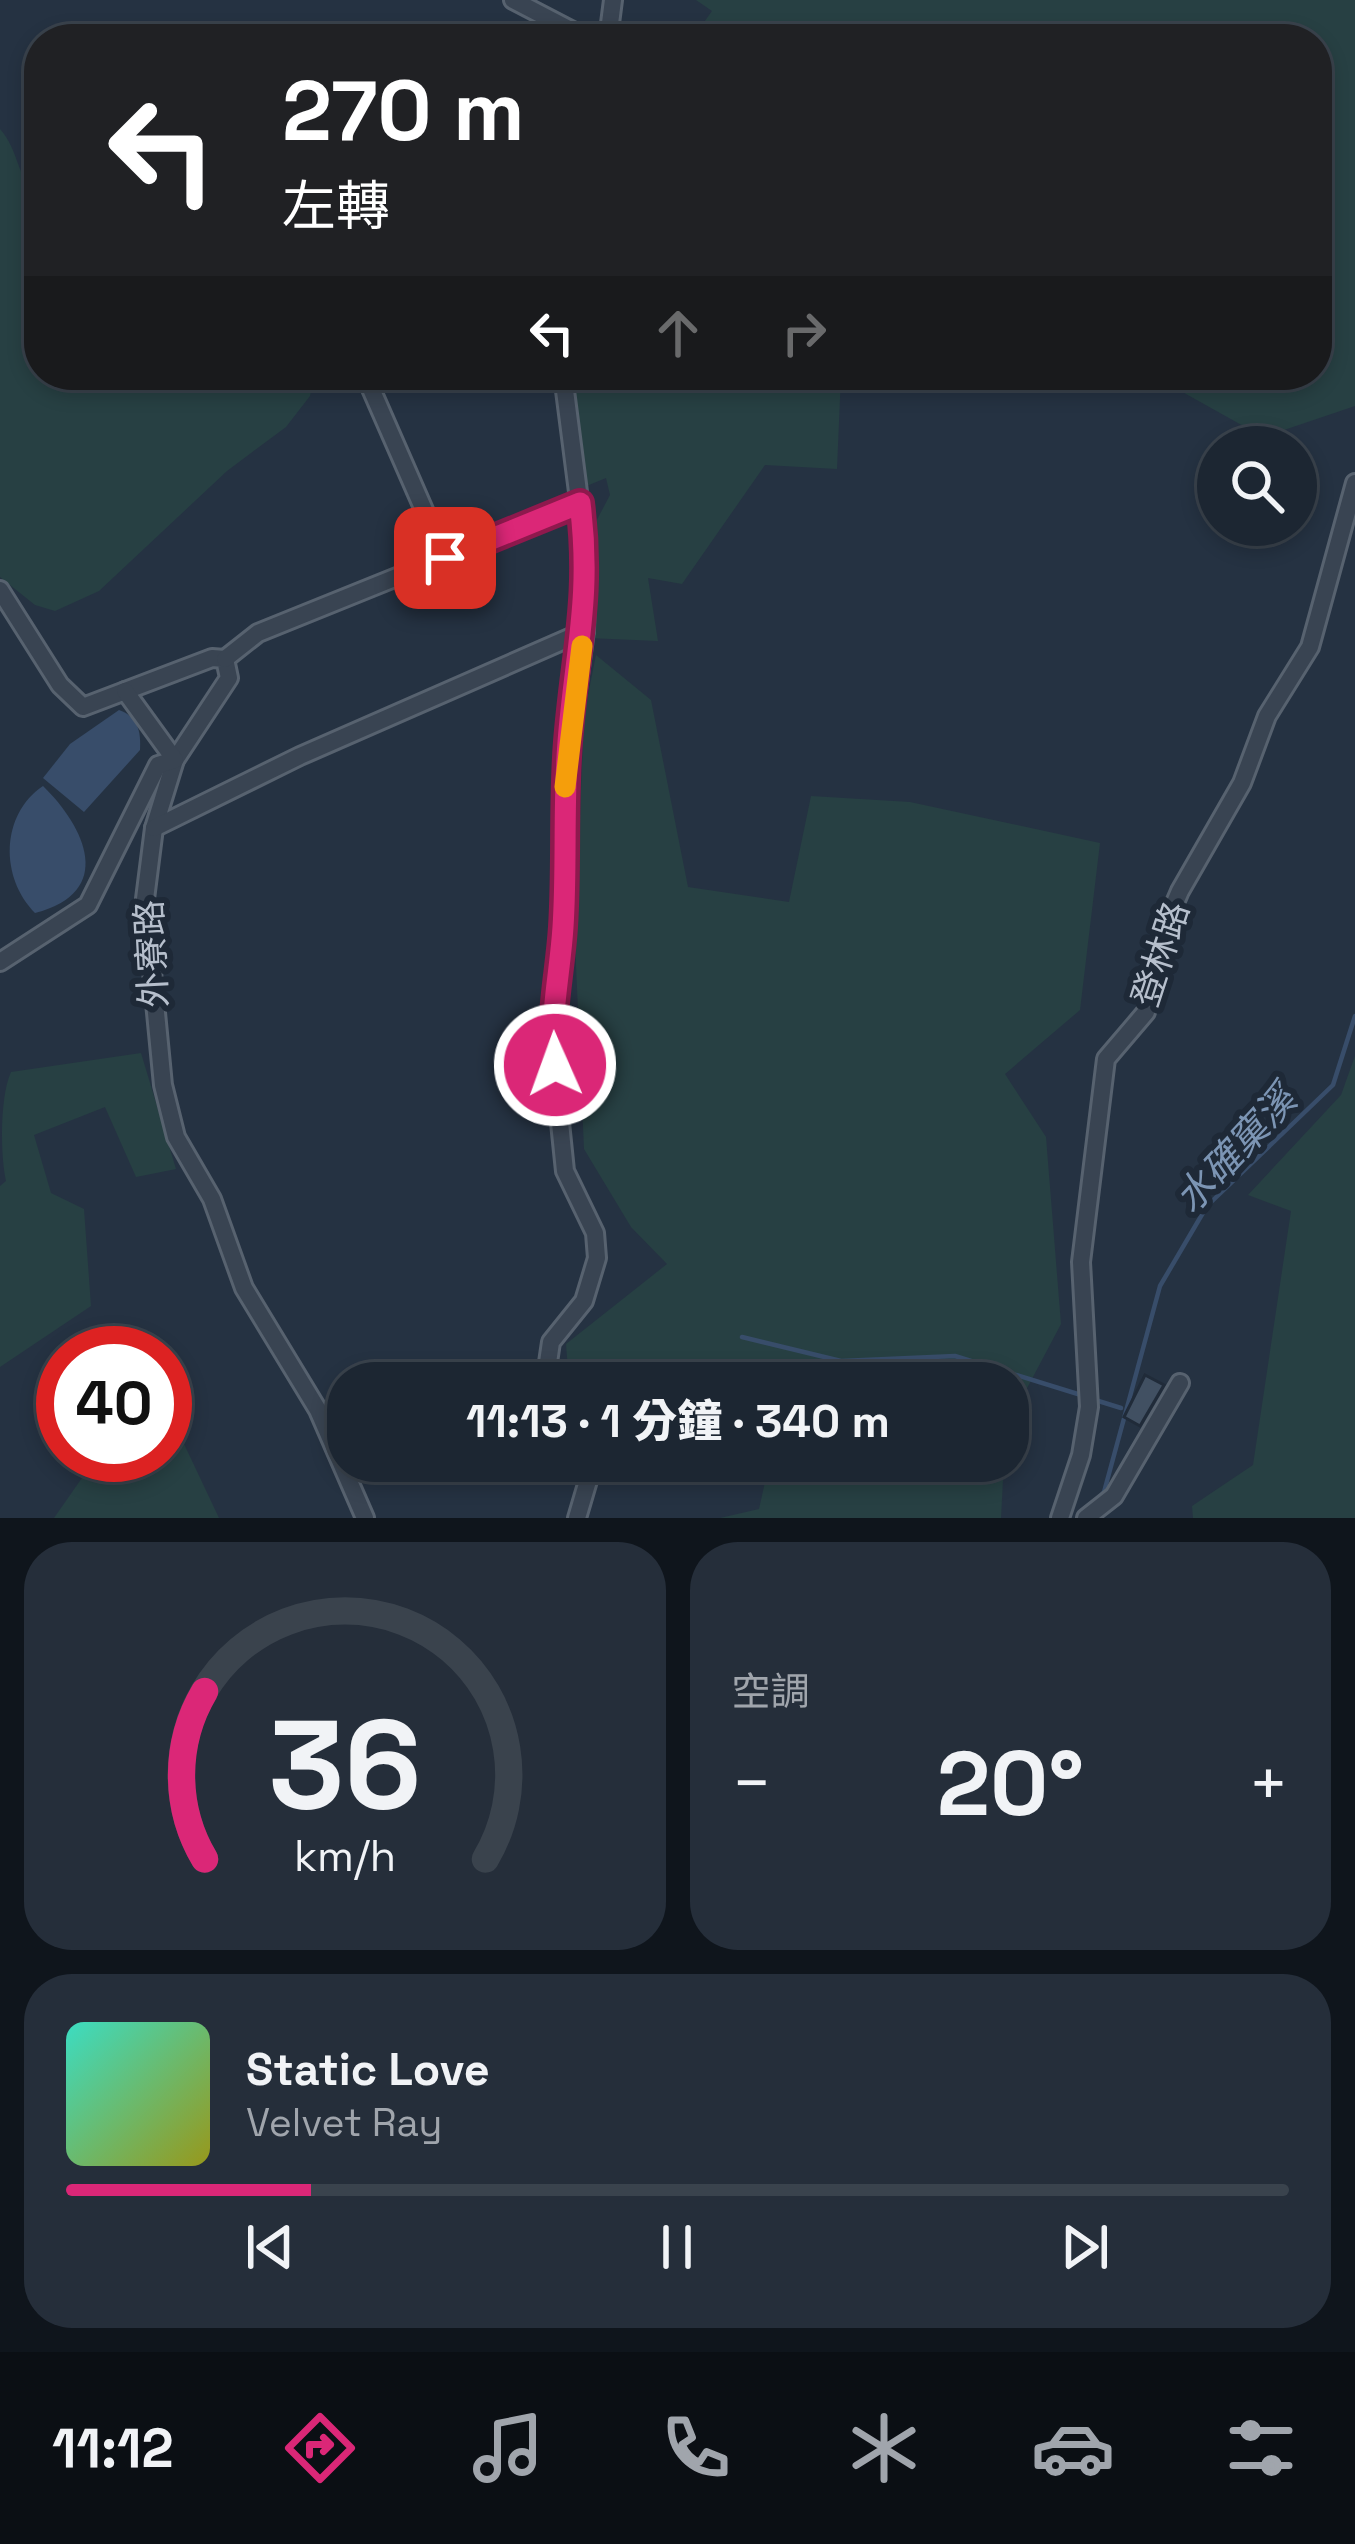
<!DOCTYPE html>
<html lang="zh-TW">
<meta charset="utf-8">
<style>
:root{--surface:#1c2632;--page:#252e3a;--text:#f1f3f6;--muted:#a0a5ac;--line:#3a434d;--accent:#db2777}
body{margin:0;font-family:"Space Grotesk","Noto Sans TC",sans-serif;background:var(--page);color:var(--text);height:100vh;display:flex;flex-direction:column;font-size:45px;white-space:nowrap}
*{box-sizing:border-box;margin:0}
p{font-size:39px;color:var(--muted)}
.icon{flex:none;width:66px;height:66px;fill:none;stroke:currentColor;stroke-width:2;stroke-linecap:round;stroke-linejoin:round}
.map{position:relative;height:1518px;overflow:hidden}
.panel{display:flex;flex-direction:column;gap:24px;padding:24px;background:#0f151c;flex:1}
.panel>*{flex:none}
.banner{position:absolute;left:24px;top:24px;width:1308px;height:366px;border-radius:48px;box-shadow:0 6px 18px #0003,0 0 0 3px var(--line);background:#202124;color:#fff;overflow:hidden}
.fabs{position:absolute;left:1197px;top:426px;display:grid;gap:24px}
.fabs a{display:grid;place-items:center;width:120px;height:120px;border-radius:50%;background:var(--surface);box-shadow:0 6px 18px #0003,0 0 0 3px var(--line);font-size:60px}
.speed{position:absolute;left:36px;top:1326px;display:flex;gap:24px;font-size:60px;font-weight:700;text-align:center}
.speed>*{display:grid;place-content:center;width:156px;height:156px;border-radius:50%;background:var(--surface);box-shadow:0 6px 18px #0003,0 0 0 3px var(--line);line-height:1}
.speed .limit{border:18px solid #d22;background:#fff;color:#111}
.pin{position:absolute;display:grid;place-items:center;width:102px;height:102px;color:#fff;margin:-51px;border-radius:24px;box-shadow:0 6px 18px #0006}
.me{position:absolute;width:132px;margin:-66px;rotate:358deg;stroke-linejoin:round;filter:drop-shadow(0 0 9px #0008)}
.turn{display:flex;align-items:center;gap:42px;height:252px;padding:0 60px;font-size:54px}
.turn .icon{width:156px;height:156px;stroke-width:2.5}
.turn b{display:block;font-size:84px;line-height:102px}
.lanes{display:flex;align-items:center;height:114px;padding:0 60px;background:#0003;justify-content:center;gap:60px;direction:ltr}
.lanes .off{opacity:.35}
.big{font-size:90px;font-weight:800;line-height:1.1}
.panel .card{flex:1;display:flex;flex-direction:column;justify-content:center;gap:18px;min-width:0;padding:0 42px;border-radius:48px;background:var(--page)}
.panel .dial{align-items:center;gap:0}
.dial svg{height:312px;overflow:visible;fill:none;stroke:var(--line);stroke-width:7;stroke-linecap:round;text-anchor:middle}
.dial text{fill:var(--text);stroke:none}
.song{display:flex;align-items:center;gap:36px}
.cover{width:144px;height:144px;border-radius:18px;background:linear-gradient(135deg,hsl(170 70% 55%),hsl(60 70% 35%))}
.played{height:12px;border-radius:6px;background:linear-gradient(90deg,var(--accent) 20%,var(--line) 20%)}
.keys{display:flex;justify-content:space-around;direction:ltr}
.heat{display:flex;justify-content:space-between;align-items:center;font-size:66px;direction:ltr}
.panel .tiles{flex:1;display:grid;gap:24px;grid-template-columns:1fr 1fr}
.card:last-child{grid-column:span 2}
.trip{position:absolute;left:327px;top:1362px;width:702px;height:120px;border-radius:48px;background:var(--surface);box-shadow:0 6px 18px #0003,0 0 0 3px var(--line);font-weight:800;line-height:120px;text-align:center}
.tabs{display:flex;height:192px;justify-content:space-around;align-items:center;background:#0b0f14;color:var(--muted)}
.tabs .icon{width:84px;height:84px}
.tabs .current{color:var(--accent)}
.tabs b{font-size:54px;color:var(--text)}
.map>svg:first-child{display:block}
.green{fill:#274043}
.water{fill:#384d6a}
.lines{fill:none;stroke-linecap:round;stroke-linejoin:round}
.stream{stroke:#384d6a;stroke-width:4.5}
.building{fill:#415062;stroke:#202b39;stroke-width:3}
.minor-casing{stroke:#57626f;stroke-width:22}
.minor{stroke:#394452;stroke-width:16}
.route-casing{stroke:#8e194d;stroke-width:30}
.route{stroke:#db2777;stroke-width:21}
.slow{stroke:#f59e0b;stroke-width:21}
.labels{text-anchor:middle;stroke-width:12;stroke-linejoin:round;paint-order:stroke}
.street-label{font-size:36px;fill:#b6bfcc;stroke:#1e2937}
.water-label{font-size:39px;font-style:italic;fill:#7c95b4;stroke:#1e2937}
</style>
<div class="map">
<svg width="1355" height="1518" viewBox="0 0 1355 1518">
<rect width="100%" height="100%" fill="#253242"/>
<g class="green">
<path d="M696,0H1355V406L1263,437L1152,375H1317V39H692L712,11Z"/>
<path d="M0,129C19,150 17,179 39,199V375H314L310,396L286,427L227,471L99,591L55,611L35,605L0,577Z"/>
<path d="M567,375H841L837,469L765,465L682,584L648,578L658,641L588,638L591,531L610,495L606,478L584,487Z"/>
<path d="M596,655L651,700L688,887L789,902L811,796L910,802L1100,843L1080,1010L1005,1074L1046,1137L1061,1324L1008,1424V1383H569L566,1344L667,1264L631,1227L584,1149L575,942L584,715Z"/>
<path d="M141,1053L176,1169L136,1177L105,1107L34,1135L51,1193L84,1209L91,1306L0,1367V1186L6,1181C0,1154 0,1096 11,1072Z"/>
<path d="M1355,1056V1518H1193L1192,1506L1253,1465L1291,1211L1248,1195L1341,1095Z"/>
<path d="M176,1427L219,1518H54L98,1455H165V1430Z"/>
<path d="M745,1461H1004L1001,1518H720L759,1509L765,1482Z"/>
</g>
<g class="water">
<path d="M119,710C138,717 141,731 140,750L84,812L43,778L70,744Z"/>
<path d="M43,786C85,827 116,892 35,913C0,878 0,815 43,786Z"/>
</g>
<g class="lines">
<g class="stream">
<path d="M742,1337L841,1361L955,1356L1081,1395"/>
<path d="M1092,1399L1121,1408"/>
<path d="M1096,1501L1104,1492L1160,1286L1207,1206L1333,1085L1355,1016"/>
</g>
</g>
<path class="building" d="M1145,1375L1164,1385L1140,1426L1124,1417Z"/>
<g class="lines">
<g class="minor-casing">
<g id="minor">
<path d="M513,0L588,39"/>
<path d="M608,39L613,0"/>
<path d="M365,375L445,558"/>
<path d="M0,590L60,685L83,707L212,658L225,659L229,678L175,760L154,828L145,899L163,1085L176,1137L212,1199L244,1288L318,1410L365,1518"/>
<path d="M225,659L258,633L580,503"/>
<path d="M154,828L300,756L585,631"/>
<path d="M0,962L88,905L158,765L175,760L125,691"/>
<path d="M545,1383L551,1342L584,1301L597,1258L595,1233L565,1171L550,1026L563,929L565,777L585,631L587,562L563,375"/>
<path d="M577,1518L590,1474L583,1461"/>
<path d="M1060,1518L1081,1455L1089,1407L1081,1262L1106,1059L1146,1012L1165,926L1180,891L1242,783L1267,716L1310,647L1355,483"/>
<path d="M1086,1518L1114,1496L1180,1383"/>
</g>
</g>
<use href="#minor" class="minor"/>
</g>
<g class="lines">
<g class="route-casing">
<path id="route" d="M445,558L580,503C592,597 575,652 568,742C563,804 567,866 563,927C560,975 549,1017 555,1065"/>
</g>
<use href="#route" class="route"/>
<path class="slow" d="M565,787L582,646"/>
</g>
<g class="labels">
<g class="street-label">
<text transform="translate(151 954) rotate(-93)" y="13">外寮路</text>
<text transform="translate(1160 954) rotate(-72)" y="13">登林路</text>
</g>
<g class="water-label">
<text transform="translate(1235 1149) rotate(-47)" y="14">水確窠溪</text>
</g>
</g>
</svg>
<div class="fabs">
<a><svg class="icon" aria-label="search" viewBox="0 0 24 24"><circle cx="10" cy="10" r="6"/><path d="M15 15l6 6"/></svg></a>
</div>
<div class="speed"><div class="limit">40</div></div>
<div class="pin" style="left:445px;top:558px;background:#d93025"><svg class="icon" aria-label="arrive" viewBox="0 0 24 24"><path d="M6 21V4h12l-3 4 3 4H6"/></svg></div>
<svg class="me" style="left:555px;top:1065px" viewBox="-20 -20 40 40"><circle r="17" fill="#db2777" stroke="#fff" stroke-width="3"/><path d="M0-11L8 9 0 5-8 9z" fill="#fff"/></svg>
<div class="trip">11:13 · 1 分鐘 · 340 m</div>
<div class="banner">
<div class="turn"><svg class="icon" aria-label="left" viewBox="0 0 24 24"><path d="M17 20v-9H6M10 6l-5 5 5 5"/></svg><div><b>270 m</b>左轉</div></div>
<div class="lanes"><svg class="icon" aria-label="left" viewBox="0 0 24 24"><path d="M17 20v-9H6M10 6l-5 5 5 5"/></svg><svg class="icon off" aria-label="ahead" viewBox="0 0 24 24"><path d="M12 20V5M6 11l6-6 6 6"/></svg><svg class="icon off" aria-label="right" viewBox="0 0 24 24"><path d="M7 20v-9h11M14 6l5 5-5 5"/></svg></div>
</div>
</div>
<section class="panel">
<div class="tiles">
<div class="card dial"><svg viewBox="0 0 100 80">
<path d="M14 69A42 42 0 1 1 86 69"/>
<path d="M14 69A42 42 0 0 1 14 26" stroke="#db2777"/>
<text x="50" y="56" font-size="32" font-weight="700">36</text>
<text x="50" y="72" font-size="11">km/h</text>
</svg></div>
<div class="card"><p>空調</p>
<div class="heat"><a>−</a><b class="big">20°</b><a>+</a></div>
</div>
<div class="card">
<div class="song"><i class="cover"></i><div><b>Static Love</b><p>Velvet Ray</p></div></div>
<div class="played"></div>
<div class="keys"><svg class="icon" aria-label="previous" viewBox="0 0 24 24"><path d="M18 5L8 12l10 7zM5 5v14"/></svg><svg class="icon" aria-label="pause" viewBox="0 0 24 24"><path d="M8 5v14M16 5v14"/></svg><svg class="icon" aria-label="next" viewBox="0 0 24 24"><path d="M6 5l10 7-10 7zM19 5v14"/></svg></div>
</div>
</div>
</section>
<nav class="tabs">
<b>11:12</b>
<svg class="icon current" aria-label="directions" viewBox="0 0 24 24"><path d="M12 3l9 9-9 9-9-9zM9 14v-3h6M13 9l2 2-2 2"/></svg>
<svg class="icon" aria-label="music" viewBox="0 0 24 24"><path d="M9 18V5l10-2v13"/><circle cx="6" cy="18" r="3"/><circle cx="16" cy="16" r="3"/></svg>
<svg class="icon" aria-label="phone" viewBox="0 0 24 24"><path d="M5 4h4l2 5-3 2q2 4 5 5l2-3 5 2v4C11 20 4 13 5 4z"/></svg>
<svg class="icon" aria-label="climate" viewBox="0 0 24 24"><path d="M12 3v18M4 7l16 10M4 17L20 7"/></svg>
<svg class="icon" aria-label="car" viewBox="0 0 24 24"><path d="M5 17H2v-5l4-1 3-4h7l3 4 3 1v5h-3M9 17h6M6 11h13"/><circle cx="7" cy="17" r="2"/><circle cx="17" cy="17" r="2"/></svg>
<svg class="icon" aria-label="filters" viewBox="0 0 24 24"><path d="M4 7h16M4 17h16"/><circle cx="9" cy="7" r="2"/><circle cx="15" cy="17" r="2"/></svg>
</nav>
